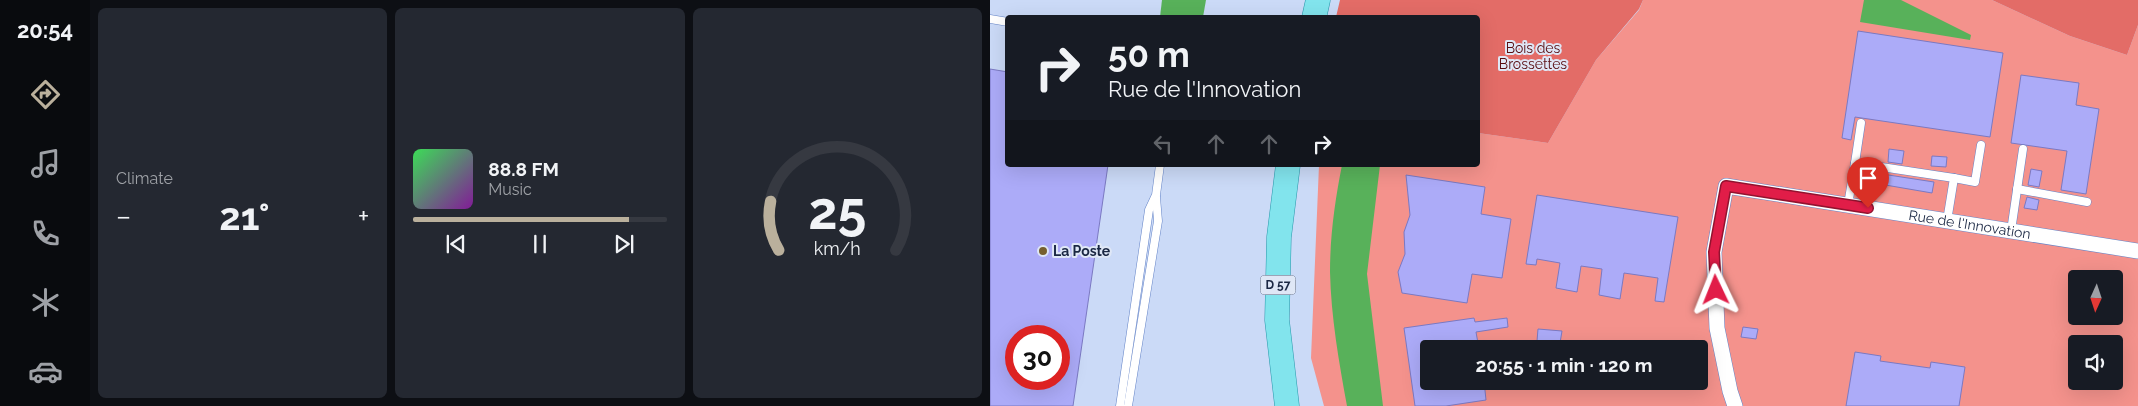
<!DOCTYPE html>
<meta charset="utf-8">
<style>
:root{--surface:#171b24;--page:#242831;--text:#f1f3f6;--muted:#9ea1a6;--line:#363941;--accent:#bab09c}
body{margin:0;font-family:Raleway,sans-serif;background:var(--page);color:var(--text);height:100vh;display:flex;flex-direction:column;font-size:19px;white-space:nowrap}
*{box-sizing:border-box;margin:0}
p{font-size:16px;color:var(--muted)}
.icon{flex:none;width:28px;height:28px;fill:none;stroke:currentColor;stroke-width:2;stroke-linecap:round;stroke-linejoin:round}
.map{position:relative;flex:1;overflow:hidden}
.panel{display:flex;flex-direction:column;gap:8px;padding:8px;background:#0d0f14;width:900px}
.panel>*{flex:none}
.guide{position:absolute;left:15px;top:15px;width:475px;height:152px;border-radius:5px;box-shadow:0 5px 20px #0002;background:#171b24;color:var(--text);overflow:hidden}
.needle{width:32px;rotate:183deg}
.tools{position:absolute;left:1078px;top:270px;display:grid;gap:10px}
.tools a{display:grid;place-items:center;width:55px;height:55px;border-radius:5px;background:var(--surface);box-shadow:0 5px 20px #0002;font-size:25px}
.speed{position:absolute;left:15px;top:325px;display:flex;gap:10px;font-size:25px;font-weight:700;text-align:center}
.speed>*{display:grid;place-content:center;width:65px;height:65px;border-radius:50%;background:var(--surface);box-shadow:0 5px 20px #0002;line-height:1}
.speed .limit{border:8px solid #d22;background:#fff;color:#111}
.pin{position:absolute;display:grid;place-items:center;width:42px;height:42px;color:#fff;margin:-51px -21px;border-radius:50% 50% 50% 0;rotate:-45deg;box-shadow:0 0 5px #0007}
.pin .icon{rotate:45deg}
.me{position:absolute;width:55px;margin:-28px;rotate:358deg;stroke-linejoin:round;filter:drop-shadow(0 0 4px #0008)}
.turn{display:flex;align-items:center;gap:18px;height:105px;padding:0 20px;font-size:22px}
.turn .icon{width:65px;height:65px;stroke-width:2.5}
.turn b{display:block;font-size:35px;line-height:42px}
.lanes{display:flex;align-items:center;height:48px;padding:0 20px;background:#0003;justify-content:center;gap:25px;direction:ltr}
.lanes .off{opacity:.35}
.big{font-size:38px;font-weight:700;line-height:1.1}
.panel .tile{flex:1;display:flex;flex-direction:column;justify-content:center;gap:8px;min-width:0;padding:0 18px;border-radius:8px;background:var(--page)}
.panel .dial{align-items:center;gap:0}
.dial svg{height:130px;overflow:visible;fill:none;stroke:var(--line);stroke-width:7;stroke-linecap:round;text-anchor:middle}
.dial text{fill:var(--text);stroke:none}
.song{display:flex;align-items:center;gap:15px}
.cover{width:60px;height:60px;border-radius:8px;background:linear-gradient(135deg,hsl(130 70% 55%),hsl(290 70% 35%))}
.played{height:5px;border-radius:2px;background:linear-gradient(90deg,var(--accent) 85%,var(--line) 85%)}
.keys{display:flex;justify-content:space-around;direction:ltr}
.heat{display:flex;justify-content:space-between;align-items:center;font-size:28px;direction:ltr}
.panel .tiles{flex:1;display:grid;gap:8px;grid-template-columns:repeat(3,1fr)}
.trip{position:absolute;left:430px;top:340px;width:288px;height:50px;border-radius:5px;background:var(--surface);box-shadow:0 5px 20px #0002;font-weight:700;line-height:50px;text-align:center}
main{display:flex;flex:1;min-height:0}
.tabs{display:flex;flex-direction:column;width:90px;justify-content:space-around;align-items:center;background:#090b0e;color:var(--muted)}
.tabs .icon{width:35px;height:35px}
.tabs .on{color:var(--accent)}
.tabs b{font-size:22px;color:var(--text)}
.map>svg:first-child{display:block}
.green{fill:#f4928c;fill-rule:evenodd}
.forest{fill:#e36c67}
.water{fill:#58b15a}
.building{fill:#acabf8;stroke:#7b79c2;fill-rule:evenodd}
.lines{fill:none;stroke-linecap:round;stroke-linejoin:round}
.service-casing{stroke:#6383c7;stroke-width:9}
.minor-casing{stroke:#6383c7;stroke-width:16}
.primary-casing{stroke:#2896aa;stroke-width:25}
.service{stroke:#fff;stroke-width:8}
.minor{stroke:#fff;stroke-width:15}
.primary{stroke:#82e4ed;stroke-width:24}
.route-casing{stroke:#92132f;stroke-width:12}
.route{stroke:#e11d48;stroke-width:9}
.poi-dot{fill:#765f2f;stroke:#dfe7f6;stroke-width:2}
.labels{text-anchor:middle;stroke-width:4;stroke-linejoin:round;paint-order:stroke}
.shield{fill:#dfe7f6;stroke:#556179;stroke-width:1}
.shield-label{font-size:12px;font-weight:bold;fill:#1a2743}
.park-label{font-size:14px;fill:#580c10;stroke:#dfe7f6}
.street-label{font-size:14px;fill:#1a2743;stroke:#dfe7f6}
.poi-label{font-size:14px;font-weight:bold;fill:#1a2743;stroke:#dfe7f6;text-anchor:start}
</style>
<main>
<nav class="tabs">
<b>20:54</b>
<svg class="icon on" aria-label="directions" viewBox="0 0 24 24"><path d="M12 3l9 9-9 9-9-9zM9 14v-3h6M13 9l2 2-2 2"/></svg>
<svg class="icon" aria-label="music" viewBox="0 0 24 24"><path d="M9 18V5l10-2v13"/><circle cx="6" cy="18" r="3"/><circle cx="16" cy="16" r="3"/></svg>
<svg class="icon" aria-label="phone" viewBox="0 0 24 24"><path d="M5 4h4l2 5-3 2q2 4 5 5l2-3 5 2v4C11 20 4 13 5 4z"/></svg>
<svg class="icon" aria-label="climate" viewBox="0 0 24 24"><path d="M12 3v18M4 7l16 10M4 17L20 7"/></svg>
<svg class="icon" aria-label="car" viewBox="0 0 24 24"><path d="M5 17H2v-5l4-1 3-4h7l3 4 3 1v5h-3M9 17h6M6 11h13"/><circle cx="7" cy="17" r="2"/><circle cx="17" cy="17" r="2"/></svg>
</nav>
<section class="panel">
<div class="tiles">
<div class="tile"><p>Climate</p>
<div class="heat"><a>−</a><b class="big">21°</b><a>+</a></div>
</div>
<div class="tile">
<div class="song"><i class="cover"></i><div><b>88.8 FM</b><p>Music</p></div></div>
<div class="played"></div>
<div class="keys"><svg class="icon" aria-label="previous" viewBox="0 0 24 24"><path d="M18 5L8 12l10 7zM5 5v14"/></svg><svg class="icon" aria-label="pause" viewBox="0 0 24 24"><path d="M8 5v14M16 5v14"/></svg><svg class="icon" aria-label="next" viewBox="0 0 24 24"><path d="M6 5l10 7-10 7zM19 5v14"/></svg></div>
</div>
<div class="tile dial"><svg viewBox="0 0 100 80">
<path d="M14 69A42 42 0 1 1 86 69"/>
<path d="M14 69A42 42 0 0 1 9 39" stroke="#bab09c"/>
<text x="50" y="56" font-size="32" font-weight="700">25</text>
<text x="50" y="72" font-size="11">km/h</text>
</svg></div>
</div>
</section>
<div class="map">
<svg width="1148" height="406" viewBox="0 0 1148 406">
<rect width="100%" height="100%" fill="#cbdaf7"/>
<path class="green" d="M653,0H1002L1080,36L1137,55L1148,25V406H334L321,358L329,165H488V133L558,143L606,60L649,10ZM1086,279H1124V316H1086ZM1086,344H1124V381H1086ZM439,349H709V381H439Z"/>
<g class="forest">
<path d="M350,0H653L649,9L606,60L558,143L488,133V18L346,17Z"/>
<path d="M1002,0H1148V25L1137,55L1080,36Z"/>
</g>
<g class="water">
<path d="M172,0H216L213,17H170Z"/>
<path d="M874,0H911L981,35L980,40L870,22Z"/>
<path d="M352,165H390L377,274L393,406H357C349,362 341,317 340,272C340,236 345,200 352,165Z"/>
</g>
<g class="building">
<path d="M868,31L1013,53L1000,137L865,117L861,140L852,138Z"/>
<path d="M0,69L18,72V165H118L83,406H0ZM26,336H69V379H26Z"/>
<path d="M1031,75L1089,83L1086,105L1109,109L1096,194L1071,190L1077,151L1021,143Z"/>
<path d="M899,149L914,151L912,164L898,162Z"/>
<path d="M942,156L957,157L956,167L941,166Z"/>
<path d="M1041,169L1052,171L1049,187L1038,185Z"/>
<path d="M879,172L944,182L942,193L878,182Z"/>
<path d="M416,175L495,187L491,214L521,219L512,278L482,274L477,303L412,293L408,272L415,254L414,232L420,215Z"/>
<path d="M547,195L688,217L674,302L665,301L668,278L634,273L630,299L609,295L612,269L591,266L587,292L566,288L570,263L547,259L546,265L536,264Z"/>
<path d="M1037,197L1049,200L1047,210L1034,208Z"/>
<path d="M484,318L485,322L517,318L518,327L486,332L489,349H439V381H494L496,400L456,406H425L414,328Z"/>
<path d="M753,327L768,329L766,339L751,337Z"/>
<path d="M548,329L572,331L570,343L547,341Z"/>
<path d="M865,352L891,356L890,361L940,368L941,362L975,367L969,406H856Z"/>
</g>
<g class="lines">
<g class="service-casing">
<g id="service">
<path d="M0,19L18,22"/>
<path d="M865,163L871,123"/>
<path d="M964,178L985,182L991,145"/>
<path d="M1027,189L1097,202"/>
<path d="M858,205L865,163L964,178L957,221"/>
<path d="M1021,231L1033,149"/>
<path d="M130,406L159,210L166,195L170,165"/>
<path d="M138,406L168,221L166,197"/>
</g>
</g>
<g class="minor-casing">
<g id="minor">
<path id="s1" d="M745,406L740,391L727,328L724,252L736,186L1148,251"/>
</g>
</g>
<g class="primary-casing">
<g id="primary">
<path d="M324,18L328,0"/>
<path d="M297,406L287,320L289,237L298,165"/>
</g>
</g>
<use href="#service" class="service"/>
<use href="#minor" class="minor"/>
<use href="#primary" class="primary"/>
</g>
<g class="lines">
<g class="route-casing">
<path id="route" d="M726,290L724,252L736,186L878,208"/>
</g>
<use href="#route" class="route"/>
</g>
<circle class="poi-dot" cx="53" cy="251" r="5"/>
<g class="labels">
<rect class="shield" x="270.5" y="275.5" width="35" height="19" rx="4"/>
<g class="shield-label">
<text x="288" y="289">D 57</text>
</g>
<g class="park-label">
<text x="543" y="53">Bois des<tspan x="543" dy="16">Brossettes</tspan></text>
</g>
<g class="street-label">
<text dy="5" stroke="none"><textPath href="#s1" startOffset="470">Rue de l'Innovation</textPath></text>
</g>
<g class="poi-label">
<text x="63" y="256">La Poste</text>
</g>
</g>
</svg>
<div class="tools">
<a><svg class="needle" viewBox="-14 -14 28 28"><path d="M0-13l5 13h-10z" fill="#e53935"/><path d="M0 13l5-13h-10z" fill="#9ea1a6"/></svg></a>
<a><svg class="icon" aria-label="sound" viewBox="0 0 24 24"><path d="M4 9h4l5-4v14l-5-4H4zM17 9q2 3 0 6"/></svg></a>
</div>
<div class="speed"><div class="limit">30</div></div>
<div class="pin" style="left:878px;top:208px;background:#d93025"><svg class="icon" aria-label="arrive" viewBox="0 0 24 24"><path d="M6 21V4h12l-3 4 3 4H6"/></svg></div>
<svg class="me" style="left:726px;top:290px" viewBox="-20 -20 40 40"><path d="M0-17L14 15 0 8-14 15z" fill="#e11d48" stroke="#fff" stroke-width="4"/></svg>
<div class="trip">20:55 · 1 min · 120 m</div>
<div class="guide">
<div class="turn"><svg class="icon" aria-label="right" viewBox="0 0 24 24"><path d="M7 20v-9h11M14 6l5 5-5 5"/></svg><div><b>50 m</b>Rue de l'Innovation</div></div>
<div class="lanes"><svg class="icon off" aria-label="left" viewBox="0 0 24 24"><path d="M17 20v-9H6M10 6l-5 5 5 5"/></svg><svg class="icon off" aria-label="ahead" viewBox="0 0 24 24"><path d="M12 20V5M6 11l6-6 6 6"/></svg><svg class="icon off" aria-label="ahead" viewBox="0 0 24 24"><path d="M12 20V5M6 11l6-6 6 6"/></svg><svg class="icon" aria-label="right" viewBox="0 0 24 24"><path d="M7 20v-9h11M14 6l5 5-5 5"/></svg></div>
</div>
</div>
</main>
